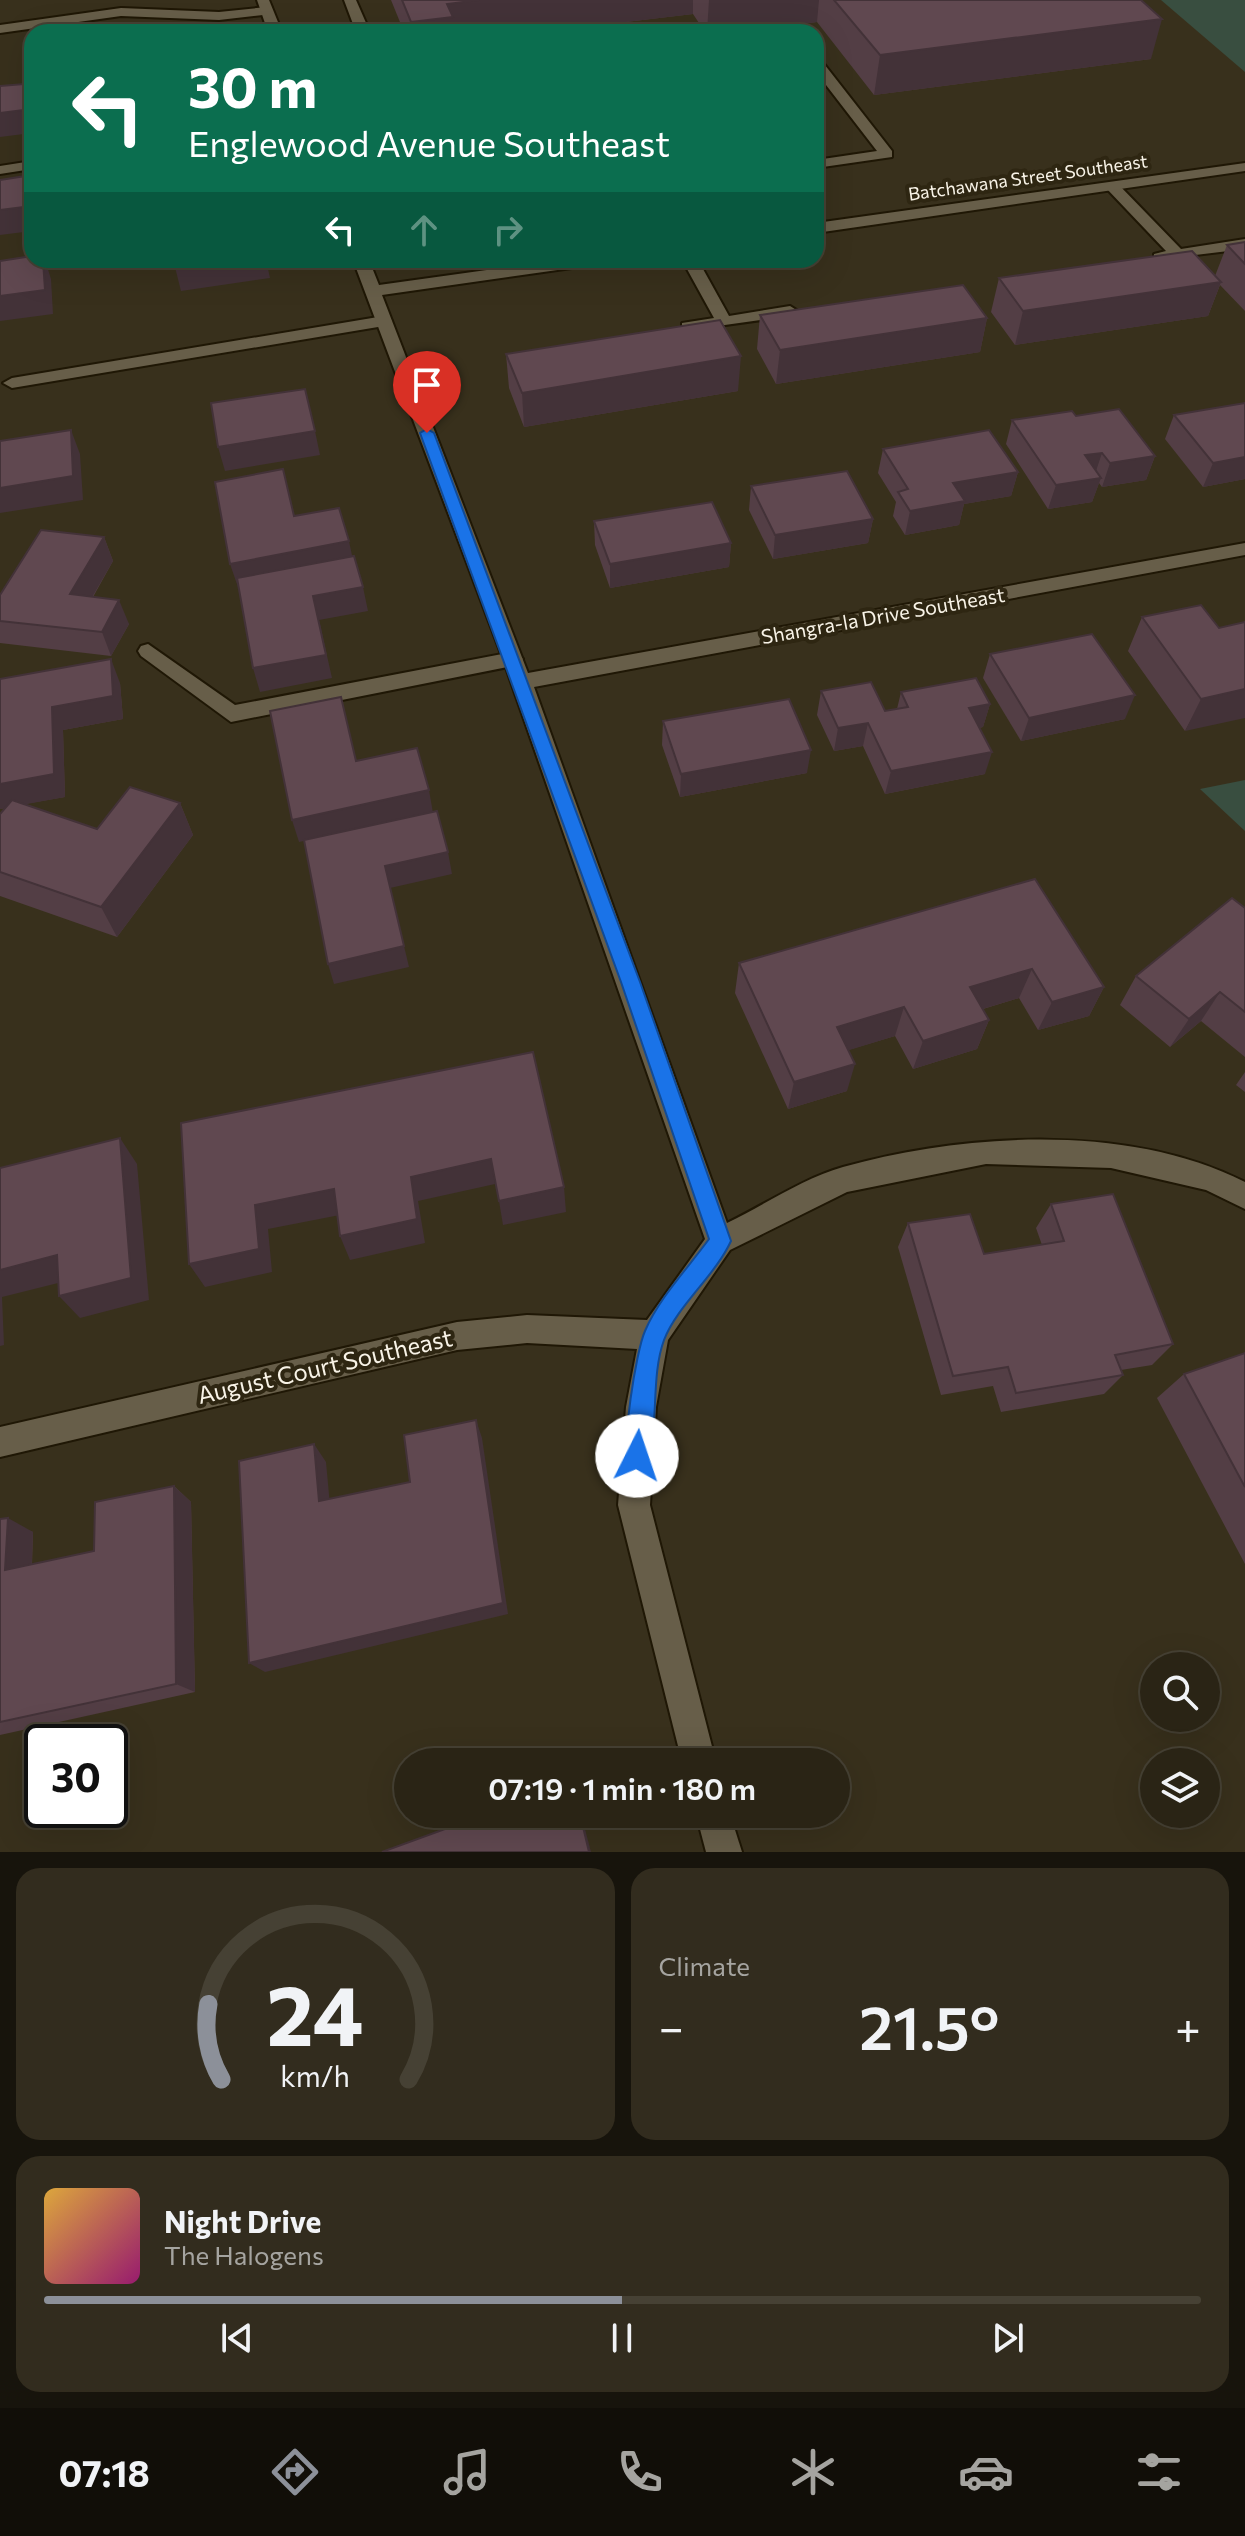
<!DOCTYPE html>
<meta charset="utf-8">
<style>
:root{--surface:#2a2415;--page:#322c1e;--text:#f1f3f6;--muted:#a5a4a0;--line:#464134;--accent:#8c9099}
body{margin:0;font-family:Commissioner,sans-serif;background:var(--page);color:var(--text);height:100vh;display:flex;flex-direction:column;font-size:30px;white-space:nowrap}
*{box-sizing:border-box;margin:0}
p{font-size:26px;color:var(--muted)}
.icon{flex:none;width:44px;height:44px;fill:none;stroke:currentColor;stroke-width:2;stroke-linecap:round;stroke-linejoin:round}
.map{position:relative;height:1852px;overflow:hidden}
.details{display:flex;flex-direction:column;gap:16px;padding:16px;background:#17140c;flex:1}
.details>*{flex:none}
.top-card{position:absolute;left:24px;top:24px;width:800px;height:244px;border-radius:24px;box-shadow:0 8px 32px #0002,0 0 0 2px var(--line);background:#0b6e4f;color:#fff;overflow:hidden}
.tools{position:absolute;left:1140px;top:1652px;display:grid;gap:16px}
.tools a{display:grid;place-items:center;width:80px;height:80px;border-radius:50%;background:var(--surface);box-shadow:0 8px 32px #0002,0 0 0 2px var(--line);font-size:40px}
.speed{position:absolute;left:24px;top:1724px;display:flex;gap:16px;font-size:40px;font-weight:700;text-align:center}
.speed>*{display:grid;place-content:center;width:104px;height:104px;border-radius:50%;background:var(--surface);box-shadow:0 8px 32px #0002,0 0 0 2px var(--line);line-height:1}
.speed .limit{border:4px solid #111;border-radius:12px;background:#fff;color:#111}
.pin{position:absolute;display:grid;place-items:center;width:68px;height:68px;color:#fff;margin:-82px -34px;border-radius:50% 50% 50% 0;rotate:-45deg;box-shadow:0 0 8px #0007}
.pin .icon{rotate:45deg}
.me{position:absolute;width:88px;margin:-44px;rotate:4deg;stroke-linejoin:round;filter:drop-shadow(0 0 6px #0008)}
.turn{display:flex;align-items:center;gap:28px;height:168px;padding:0 32px;font-size:36px}
.turn .icon{width:104px;height:104px;stroke-width:2.5}
.turn b{display:block;font-size:56px;line-height:68px}
.lanes{display:flex;align-items:center;height:76px;padding:0 32px;background:#0003;justify-content:center;gap:40px;direction:ltr}
.lanes .off{opacity:.35}
.big{font-size:60px;font-weight:600;line-height:1.1}
.details .widget{flex:1;display:flex;flex-direction:column;justify-content:center;gap:12px;min-width:0;padding:0 28px;border-radius:24px;background:var(--page)}
.details .dial{align-items:center;gap:0}
.dial svg{height:208px;overflow:visible;fill:none;stroke:var(--line);stroke-width:7;stroke-linecap:round;text-anchor:middle}
.dial text{fill:var(--text);stroke:none}
.song{display:flex;align-items:center;gap:24px}
.cover{width:96px;height:96px;border-radius:12px;background:linear-gradient(135deg,hsl(40 70% 55%),hsl(320 70% 35%))}
.played{height:8px;border-radius:4px;background:linear-gradient(90deg,var(--accent) 50%,var(--line) 50%)}
.keys{display:flex;justify-content:space-around;direction:ltr}
.heat{display:flex;justify-content:space-between;align-items:center;font-size:44px;direction:ltr}
.details .tiles{flex:1;display:grid;gap:16px;grid-template-columns:1fr 1fr}
.widget:last-child{grid-column:span 2}
.trip{position:absolute;left:394px;top:1748px;width:456px;height:80px;border-radius:40px;background:var(--surface);box-shadow:0 8px 32px #0002,0 0 0 2px var(--line);font-weight:600;line-height:80px;text-align:center}
.tabs{display:flex;height:128px;justify-content:space-around;align-items:center;background:#110e08;color:var(--muted)}
.tabs .icon{width:56px;height:56px}
.tabs .active{color:var(--accent)}
.tabs b{font-size:36px;color:var(--text)}
.map>svg:first-child{display:block}
.green{fill:#394e40}
.lines{fill:none;stroke-linecap:round;stroke-linejoin:round}
.lane-casing{stroke:#1f1705;stroke-width:4}
.street-casing{stroke:#1f1705;stroke-width:4}
.lane{fill:#675e49;fill-rule:evenodd}
.street{fill:#675e49;fill-rule:evenodd}
.wall{fill:#533e45}
.shaded-wall{fill:#433238}
.building{fill:#604850;stroke:#433238;stroke-width:2}
.route{fill:#1a73e8;stroke:#114b97;stroke-width:2}
.labels{text-anchor:middle;stroke-width:8;stroke-linejoin:round;paint-order:stroke}
.far-street-label{font-size:18px;fill:#f8f3e7;stroke:#2e2612}
.street-label{font-size:20px;fill:#f8f3e7;stroke:#2e2612}
.near-street-label{font-size:24px;fill:#f8f3e7;stroke:#2e2612}
</style>
<div class="map">
<svg width="1245" height="1852" viewBox="0 0 1245 1852">
<rect width="100%" height="100%" fill="#38301c"/>
<g class="green">
<path d="M1161,0H1245V72Z"/>
<path d="M1245,780V831L1200,789Z"/>
</g>
<g class="lines">
<g class="lane-casing">
<g id="lane">
<path d="M344,0H356L370,32H356Z"/>
<path d="M267,7L272,8V14L219,20L121,16L0,33V25L121,8L219,12Z"/>
<path d="M816,59L821,60L892,151V157L816,168V160L877,151L816,72Z"/>
<path d="M32,161V169L0,174V166Z"/>
<path d="M1107,183H1117L1181,249L1245,239V249L1154,260V254L1166,251L1107,189Z"/>
<path d="M682,260H698L729,316L790,306L798,311L790,316L682,331V323L714,318Z"/>
<path d="M384,316L392,321L390,325L12,388L3,383L12,378Z"/>
<path d="M148,644L235,705L513,652L523,659L513,666L231,722L141,656L138,651L141,646Z"/>
</g>
</g>
<g class="street-casing">
<g id="street">
<path d="M257,0H269L282,32H268Z"/>
<path d="M1245,163V171L816,233V223Z"/>
<path d="M353,260H369L379,285L559,260H601L593,265L382,295L528,673L1245,543V555L534,687L727,1223C764,1205 804,1178 843,1167C965,1133 1129,1123 1245,1182V1209L1206,1190L1111,1168L986,1164L847,1192L730,1250L668,1340L656,1407L650,1505L716,1762H682L618,1505L626,1407L637,1349L527,1343L457,1350L0,1457V1427L457,1322L527,1315L647,1320L705,1239L503,659Z"/>
<path d="M696,1814H730L742,1852H706Z"/>
</g>
</g>
<use href="#lane" class="lane"/>
<use href="#street" class="street"/>
</g>
<g class="wall">
<path d="M391,0H1141L1151,59L874,95L817,22L737,32H705L693,14L542,32H404Z"/>
<path d="M1245,242V311L1220,285L1208,316L1015,345L991,312L999,278L1215,276L1227,245Z"/>
<path d="M760,315L987,318L980,352L776,384L757,349Z"/>
<path d="M506,354L738,391L524,427L509,388Z"/>
<path d="M1245,403V479L1203,487L1165,439L1174,415Z"/>
<path d="M1076,416L1155,456L1146,480L1102,487L1099,483L1092,502L1048,509L1006,444L1012,420Z"/>
<path d="M883,449L1018,472L1011,496L964,504L959,525L905,535L893,516L896,502L878,473Z"/>
<path d="M751,486L873,519L868,543L773,559L749,510Z"/>
<path d="M594,521L731,543L729,567L610,588L595,545Z"/>
<path d="M104,537L113,561L93,597L129,624L111,656L0,643V595Z"/>
<path d="M1142,617L1219,628L1245,622L1185,731L1128,651Z"/>
<path d="M990,654L1125,719L1021,741L983,678Z"/>
<path d="M0,679L120,683L123,719L63,730L65,797L24,804L97,829L180,803L193,835L117,937L0,896V814L5,808L0,809Z"/>
<path d="M821,691L885,711L897,709L901,692L990,704L983,727L979,728L985,774L885,794L863,746L834,751L817,715Z"/>
<path d="M663,721L807,773L680,797L662,745Z"/>
<path d="M1035,879L1104,987L1089,1016L1038,1030L1019,998L983,1009L989,1020L977,1049L913,1069L895,1036L848,1050L847,1091L788,1109L735,993L739,963Z"/>
<path d="M1245,908V1057L1201,1021L1170,1047L1120,1005L1136,976Z"/>
<path d="M1245,1072V1092L1236,1085Z"/>
<path d="M1051,1204L1173,1344L1152,1365L1121,1370L1123,1375L1104,1394L1001,1412L993,1386L941,1395L898,1247L908,1223L984,1254L1042,1245L1036,1228Z"/>
<path d="M1245,1353V1564L1157,1398L1184,1374Z"/>
<path d="M174,1486L191,1502L195,1692L0,1735V1519L33,1532L32,1565L94,1551Z"/>
</g>
<g class="shaded-wall">
<path d="M479,0H693V14L542,32H413L411,22L447,4Z"/>
<path d="M709,0H819L817,22L737,32H707Z"/>
<path d="M1162,19L1151,59L874,95L880,55Z"/>
<path d="M24,84L31,107L32,133L0,137V113Z"/>
<path d="M32,206V231L0,235V210Z"/>
<path d="M43,260H45L51,279L53,314L0,321V296Z"/>
<path d="M224,260H266L270,278L181,291L175,267Z"/>
<path d="M1221,282L1208,316L1015,345L1023,311Z"/>
<path d="M987,318L980,352L776,384L780,350Z"/>
<path d="M741,356L738,391L524,427L522,393Z"/>
<path d="M71,430L80,454L83,500L0,513V488Z"/>
<path d="M315,431L320,455L225,471L218,447Z"/>
<path d="M1102,453L1094,477L1085,455Z"/>
<path d="M1155,456L1146,480L1102,487L1110,463Z"/>
<path d="M1245,457V479L1203,487L1213,463Z"/>
<path d="M1018,472L1011,496L964,504L959,525L905,535L910,511L953,483Z"/>
<path d="M1101,478L1092,502L1048,509L1056,485Z"/>
<path d="M873,519L868,543L773,559L775,535Z"/>
<path d="M104,537L113,561L80,618L70,594Z"/>
<path d="M349,541L354,565L238,587L230,564Z"/>
<path d="M731,543L729,567L610,588V564Z"/>
<path d="M363,587L368,611L319,620L332,678L260,692L253,668L313,596Z"/>
<path d="M119,600L129,624L111,656L102,632Z"/>
<path d="M111,659L120,683L123,719L63,730L65,797L0,809V784L52,707Z"/>
<path d="M1245,689V718L1185,731L1201,699Z"/>
<path d="M1135,695L1125,719L1021,741L1029,718Z"/>
<path d="M990,704L983,727L962,731L969,708Z"/>
<path d="M868,723L863,746L834,751L838,728Z"/>
<path d="M811,750L807,773L680,797L681,774Z"/>
<path d="M992,752L985,774L885,794L891,771Z"/>
<path d="M429,790L433,813L299,842L292,820Z"/>
<path d="M180,803L193,835L117,937L101,907Z"/>
<path d="M448,852L452,874L390,888L385,866Z"/>
<path d="M404,946L409,967L334,984L328,964Z"/>
<path d="M1032,969L1019,998L959,1016L970,987Z"/>
<path d="M1104,987L1089,1016L1038,1030L1052,1002Z"/>
<path d="M1220,992L1201,1021L1170,1047L1189,1019Z"/>
<path d="M904,1007L895,1036L830,1056L837,1027Z"/>
<path d="M989,1020L977,1049L913,1069L923,1041Z"/>
<path d="M855,1064L847,1091L788,1109L794,1082Z"/>
<path d="M120,1138L137,1164L149,1300L80,1318L59,1296Z"/>
<path d="M491,1159L495,1184L418,1201L425,1243L350,1260L340,1236L411,1177Z"/>
<path d="M564,1187L566,1212L503,1225L499,1201Z"/>
<path d="M334,1189L345,1214L268,1229L272,1272L205,1287L189,1264L255,1205Z"/>
<path d="M57,1255L78,1278L2,1297L4,1345L0,1346V1270Z"/>
<path d="M476,1420L482,1438L508,1614L265,1672L249,1663Z"/>
<path d="M314,1444L326,1462L331,1516L319,1501Z"/>
<path d="M174,1486L191,1502L195,1692L176,1684Z"/>
<path d="M8,1518L33,1532L31,1583L5,1570Z"/>
<path d="M580,1814H581L591,1852H589Z"/>
</g>
<g class="building">
<path d="M402,0H479L447,4L453,17L411,22Z"/>
<path d="M834,0H1141L1162,19L880,55Z"/>
<path d="M24,84V110L0,113V86Z"/>
<path d="M32,175V206L0,210V180Z"/>
<path d="M1245,242V264L1227,245Z"/>
<path d="M1192,251L1221,282L1023,311L999,278Z"/>
<path d="M32,256V260H43L45,290L0,296V261Z"/>
<path d="M174,260H224L175,267Z"/>
<path d="M963,285L987,318L780,350L760,315Z"/>
<path d="M720,320L741,356L522,393L506,354Z"/>
<path d="M305,389L315,431L218,447L211,403Z"/>
<path d="M1245,403V457L1213,463L1174,415Z"/>
<path d="M1119,409L1155,456L1110,463L1102,453L1085,455L1101,478L1056,485L1012,420L1072,411L1076,416Z"/>
<path d="M71,430L73,476L0,488V441Z"/>
<path d="M989,430L1018,472L953,483L965,501L910,511L898,492L908,489L883,449Z"/>
<path d="M283,469L294,516L339,508L349,541L230,564L215,482Z"/>
<path d="M847,471L873,519L775,535L751,486Z"/>
<path d="M712,502L731,543L610,564L594,521Z"/>
<path d="M41,530L104,537L70,594L119,600L102,632L0,621V595Z"/>
<path d="M354,556L363,587L313,596L326,655L253,668L237,578Z"/>
<path d="M1201,605L1219,628L1245,622V689L1201,699L1142,617Z"/>
<path d="M1092,634L1135,695L1029,718L990,654Z"/>
<path d="M111,659L113,696L52,707L54,774L0,784V679Z"/>
<path d="M976,678L990,704L969,708L992,752L891,771L868,723L838,728L821,691L871,682L885,711L908,707L901,692Z"/>
<path d="M341,697L356,761L417,748L429,790L292,820L270,711Z"/>
<path d="M789,699L811,750L681,774L663,721Z"/>
<path d="M130,787L180,803L101,907L0,872V814L12,800L97,829Z"/>
<path d="M437,811L448,852L385,866L404,946L328,964L304,840Z"/>
<path d="M1035,879L1104,987L1052,1002L1032,969L970,987L989,1020L923,1041L904,1007L837,1027L855,1064L794,1082L739,963Z"/>
<path d="M1232,898L1245,908V1012L1220,992L1189,1019L1136,976Z"/>
<path d="M533,1052L564,1187L499,1201L491,1159L411,1177L417,1219L340,1236L334,1189L255,1205L259,1249L189,1264L181,1123Z"/>
<path d="M120,1138L131,1278L59,1296L57,1255L0,1270V1168Z"/>
<path d="M1113,1194L1173,1344L1115,1355L1123,1375L1016,1393L1008,1367L953,1376L908,1223L970,1214L984,1254L1064,1241L1051,1204Z"/>
<path d="M1245,1353V1487L1184,1374Z"/>
<path d="M476,1420L503,1603L249,1663L239,1461L314,1444L319,1501L410,1482L404,1435Z"/>
<path d="M174,1486L176,1684L0,1722V1519L8,1518L5,1570L94,1551L95,1502Z"/>
<path d="M486,1814H580L589,1852H382Z"/>
</g>
<path class="route" d="M427,429L434,433L640,982L731,1241C715,1276 677,1306 664,1340C650,1378 660,1429 646,1465L637,1468L629,1465C621,1446 636,1351 645,1331C659,1298 688,1268 709,1239L621,982L420,433Z"/>
<g class="labels">
<g class="far-street-label">
<text transform="translate(1028 178) rotate(-8)" y="6">Batchawana Street Southeast</text>
</g>
<g class="street-label">
<text transform="translate(883 616) rotate(-10)" y="7">Shangra-la Drive Southeast</text>
</g>
<g class="near-street-label">
<text transform="translate(325 1367) rotate(-13)" y="8">August Court Southeast</text>
</g>
</g>
</svg>
<div class="tools">
<a><svg class="icon" aria-label="search" viewBox="0 0 24 24"><circle cx="10" cy="10" r="6"/><path d="M15 15l6 6"/></svg></a>
<a><svg class="icon" aria-label="layers" viewBox="0 0 24 24"><path d="M12 4l9 5-9 5-9-5zM3 14l9 5 9-5"/></svg></a>
</div>
<div class="speed"><div class="limit">30</div></div>
<div class="pin" style="left:427px;top:433px;background:#d93025"><svg class="icon" aria-label="arrive" viewBox="0 0 24 24"><path d="M6 21V4h12l-3 4 3 4H6"/></svg></div>
<svg class="me" style="left:637px;top:1456px" viewBox="-20 -20 40 40"><circle r="19" fill="#fff"/><path d="M0-13L10 11 0 6-10 11z" fill="#1a73e8"/></svg>
<div class="trip">07:19 · 1 min · 180 m</div>
<div class="top-card">
<div class="turn"><svg class="icon" aria-label="left" viewBox="0 0 24 24"><path d="M17 20v-9H6M10 6l-5 5 5 5"/></svg><div><b>30 m</b>Englewood Avenue Southeast</div></div>
<div class="lanes"><svg class="icon" aria-label="left" viewBox="0 0 24 24"><path d="M17 20v-9H6M10 6l-5 5 5 5"/></svg><svg class="icon off" aria-label="ahead" viewBox="0 0 24 24"><path d="M12 20V5M6 11l6-6 6 6"/></svg><svg class="icon off" aria-label="right" viewBox="0 0 24 24"><path d="M7 20v-9h11M14 6l5 5-5 5"/></svg></div>
</div>
</div>
<section class="details">
<div class="tiles">
<div class="widget dial"><svg viewBox="0 0 100 80">
<path d="M14 69A42 42 0 1 1 86 69"/>
<path d="M14 69A42 42 0 0 1 9 40" stroke="#8c9099"/>
<text x="50" y="56" font-size="32" font-weight="700">24</text>
<text x="50" y="72" font-size="11">km/h</text>
</svg></div>
<div class="widget"><p>Climate</p>
<div class="heat"><a>−</a><b class="big">21.5°</b><a>+</a></div>
</div>
<div class="widget">
<div class="song"><i class="cover"></i><div><b>Night Drive</b><p>The Halogens</p></div></div>
<div class="played"></div>
<div class="keys"><svg class="icon" aria-label="previous" viewBox="0 0 24 24"><path d="M18 5L8 12l10 7zM5 5v14"/></svg><svg class="icon" aria-label="pause" viewBox="0 0 24 24"><path d="M8 5v14M16 5v14"/></svg><svg class="icon" aria-label="next" viewBox="0 0 24 24"><path d="M6 5l10 7-10 7zM19 5v14"/></svg></div>
</div>
</div>
</section>
<nav class="tabs">
<b>07:18</b>
<svg class="icon active" aria-label="directions" viewBox="0 0 24 24"><path d="M12 3l9 9-9 9-9-9zM9 14v-3h6M13 9l2 2-2 2"/></svg>
<svg class="icon" aria-label="music" viewBox="0 0 24 24"><path d="M9 18V5l10-2v13"/><circle cx="6" cy="18" r="3"/><circle cx="16" cy="16" r="3"/></svg>
<svg class="icon" aria-label="phone" viewBox="0 0 24 24"><path d="M5 4h4l2 5-3 2q2 4 5 5l2-3 5 2v4C11 20 4 13 5 4z"/></svg>
<svg class="icon" aria-label="climate" viewBox="0 0 24 24"><path d="M12 3v18M4 7l16 10M4 17L20 7"/></svg>
<svg class="icon" aria-label="car" viewBox="0 0 24 24"><path d="M5 17H2v-5l4-1 3-4h7l3 4 3 1v5h-3M9 17h6M6 11h13"/><circle cx="7" cy="17" r="2"/><circle cx="17" cy="17" r="2"/></svg>
<svg class="icon" aria-label="filters" viewBox="0 0 24 24"><path d="M4 7h16M4 17h16"/><circle cx="9" cy="7" r="2"/><circle cx="15" cy="17" r="2"/></svg>
</nav>
